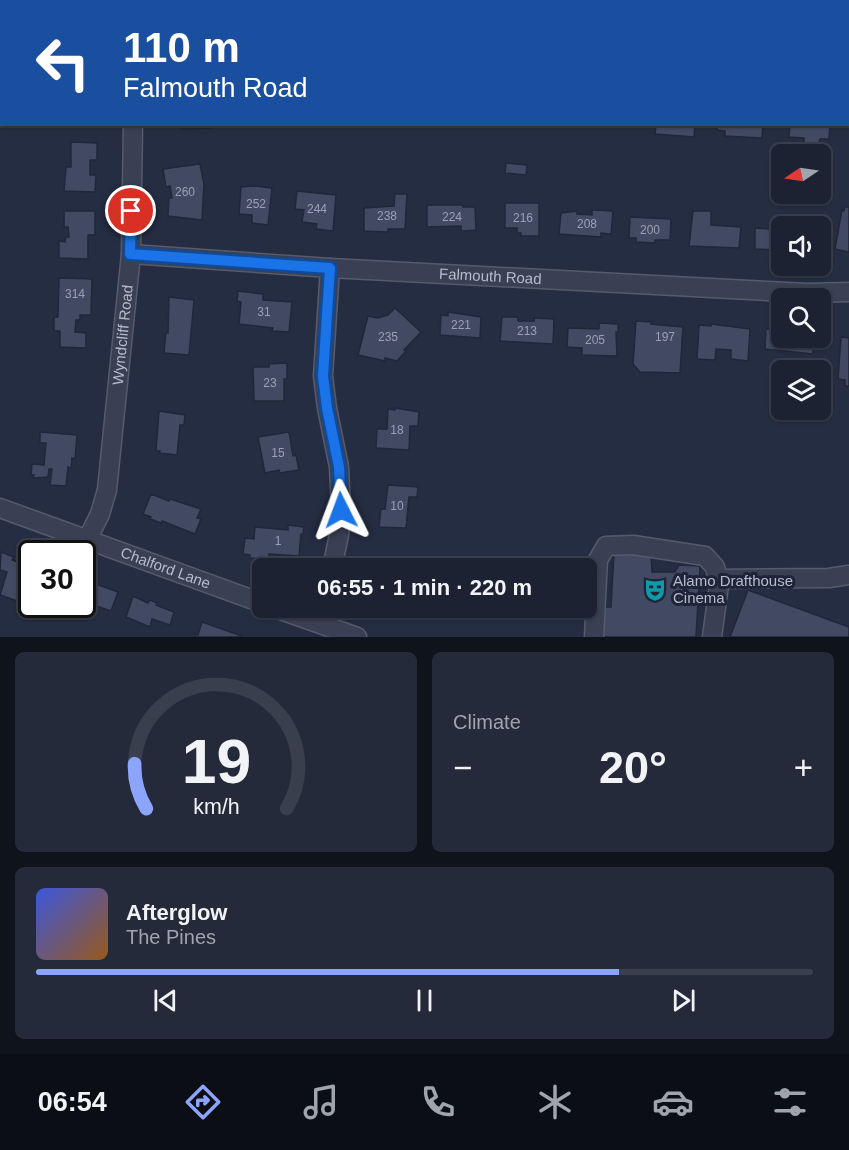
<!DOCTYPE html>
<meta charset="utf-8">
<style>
:root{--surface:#1c2232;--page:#252a3a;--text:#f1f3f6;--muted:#a0a4ac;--line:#3a3f4d;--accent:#8ca5fc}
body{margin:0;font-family:Helvetica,sans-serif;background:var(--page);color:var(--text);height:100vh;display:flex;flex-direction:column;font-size:22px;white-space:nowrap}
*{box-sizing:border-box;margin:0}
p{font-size:20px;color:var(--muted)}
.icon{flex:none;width:33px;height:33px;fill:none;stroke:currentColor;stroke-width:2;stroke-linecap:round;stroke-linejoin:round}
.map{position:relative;height:637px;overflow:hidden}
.panel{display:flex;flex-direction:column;gap:15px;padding:15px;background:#0f131c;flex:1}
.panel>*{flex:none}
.banner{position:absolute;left:0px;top:0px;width:849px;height:126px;box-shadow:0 2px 4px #0004,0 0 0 2px var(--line);background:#1a4fa0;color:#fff;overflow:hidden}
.needle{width:39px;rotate:257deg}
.tools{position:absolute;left:771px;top:144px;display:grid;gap:12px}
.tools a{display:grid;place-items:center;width:60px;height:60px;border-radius:9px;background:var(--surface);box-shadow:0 2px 4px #0004,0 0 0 2px var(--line);font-size:30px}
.speed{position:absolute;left:18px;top:540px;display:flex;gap:12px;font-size:30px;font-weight:700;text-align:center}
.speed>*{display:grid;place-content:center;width:78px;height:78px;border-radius:50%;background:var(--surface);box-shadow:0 2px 4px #0004,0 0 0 2px var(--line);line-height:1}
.speed .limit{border:3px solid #111;border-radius:9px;background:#fff;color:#111}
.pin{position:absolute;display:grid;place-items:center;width:51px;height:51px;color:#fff;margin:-26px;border:3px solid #fff;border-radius:50%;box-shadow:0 2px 6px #0007}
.me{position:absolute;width:66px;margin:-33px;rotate:357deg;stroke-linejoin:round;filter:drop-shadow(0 0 4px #0008)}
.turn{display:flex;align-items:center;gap:21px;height:126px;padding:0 24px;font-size:27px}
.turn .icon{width:78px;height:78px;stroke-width:2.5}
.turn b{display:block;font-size:42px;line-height:51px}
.big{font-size:45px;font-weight:700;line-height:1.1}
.panel .widget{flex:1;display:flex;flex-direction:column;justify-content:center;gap:9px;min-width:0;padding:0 21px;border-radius:9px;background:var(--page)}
.panel .dial{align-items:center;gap:0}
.dial svg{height:156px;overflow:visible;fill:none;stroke:var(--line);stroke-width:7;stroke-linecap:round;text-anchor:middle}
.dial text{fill:var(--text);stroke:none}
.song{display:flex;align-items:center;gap:18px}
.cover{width:72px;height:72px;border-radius:9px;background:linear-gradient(135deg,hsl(230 70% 55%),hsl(30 70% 35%))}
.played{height:6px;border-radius:3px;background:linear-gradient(90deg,var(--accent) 75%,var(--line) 75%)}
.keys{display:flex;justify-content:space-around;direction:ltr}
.heat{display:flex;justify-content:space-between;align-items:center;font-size:33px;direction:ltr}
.panel .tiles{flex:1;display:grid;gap:15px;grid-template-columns:1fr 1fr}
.widget:last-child{grid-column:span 2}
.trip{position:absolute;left:252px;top:558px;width:345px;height:60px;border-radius:9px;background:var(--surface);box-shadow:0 2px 4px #0004,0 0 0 2px var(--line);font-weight:700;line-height:60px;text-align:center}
.tabs{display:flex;height:96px;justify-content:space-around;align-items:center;background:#0b0e14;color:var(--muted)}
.tabs .icon{width:42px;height:42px}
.tabs .selected{color:var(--accent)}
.tabs b{font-size:27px;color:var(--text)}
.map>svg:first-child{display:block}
.building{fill:#424a63;stroke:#20273a;stroke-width:1.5}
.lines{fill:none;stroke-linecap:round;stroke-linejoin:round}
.minor-casing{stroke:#555b6d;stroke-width:21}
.minor{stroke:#3a4053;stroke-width:18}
.route-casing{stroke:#114b97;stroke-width:15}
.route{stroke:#1a73e8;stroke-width:10}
.labels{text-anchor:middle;stroke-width:6;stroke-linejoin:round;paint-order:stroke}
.number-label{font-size:12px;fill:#9aa0b2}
.street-label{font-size:15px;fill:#b7bccc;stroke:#1e2538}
.poi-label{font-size:15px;fill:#b7bccc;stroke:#1e2538;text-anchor:start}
</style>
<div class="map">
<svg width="849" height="637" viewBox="0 0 849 637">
<rect width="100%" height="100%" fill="#252d43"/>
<g class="building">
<path d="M181,124H212V128L181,129Z"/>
<path d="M695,124L694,137L655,134L656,125H650Z"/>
<path d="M717,124H763L762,138L725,136V131L717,130Z"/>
<path d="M790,124H830L829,139H820L819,143H816V152L804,151V138L789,137Z"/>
<path d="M71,142L97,143V160H90V175H96L95,192L64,191L66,167H71Z"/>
<path d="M506,163L527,165L526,175L505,173Z"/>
<path d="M200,164L204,184L202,220L168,216L169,198H172L170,186L166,187L163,169Z"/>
<path d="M253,186L272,188L268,225L252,223V215L239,214L241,187Z"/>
<path d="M297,191L336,195L333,231L316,229L317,224L302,222L304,210L295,209Z"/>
<path d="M395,194H407L405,229H388V232L364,231V208L394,206Z"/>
<path d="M505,203H539V236H521V233H517V228H505Z"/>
<path d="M427,205H463V207H475L476,230L461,231V226L427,227Z"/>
<path d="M845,207H849V252L835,249L842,210L844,211Z"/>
<path d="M592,210L613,211L611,234L601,233V237L559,234L561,213L577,211V214L592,215Z"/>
<path d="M64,211H95V235H88V259L59,258V241L65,242L66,237H69L68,227H64Z"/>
<path d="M693,211H711V225L741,227L739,248L689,246Z"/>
<path d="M630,217L671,219L670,240H655V243L636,242V238H629Z"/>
<path d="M755,228L782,230V250L755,249Z"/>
<path d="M59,278L92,279L91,315H80V320H76L75,332L86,333V348L60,347V331H54V317H58Z"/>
<path d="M238,291L263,294V300L292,302L289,332L272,331L273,328L239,324L241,302L237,301Z"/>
<path d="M169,297L194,300L189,355L164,353L166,332L168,333Z"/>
<path d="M395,308L421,332L404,350L406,351L397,361L385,358V361L358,355L368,316L378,318L388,315Z"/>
<path d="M448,312L481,317L480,338L440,335L441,315L448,316Z"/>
<path d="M502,317H518V321H534V318L554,319L553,344L500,341Z"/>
<path d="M636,321L652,322L651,324L683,327L680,373L640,372L633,364Z"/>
<path d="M599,323L618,324V332H616L617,356L582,355V348L567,347L568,328L599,329Z"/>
<path d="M711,324L750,329L748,361L731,359V350L716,349L715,360L697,359L699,325L711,326Z"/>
<path d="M766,329L782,330V338H813V354L765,349Z"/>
<path d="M841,337L849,338V386H845V380L838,379Z"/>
<path d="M287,363V379H284V401H254L253,367H269V364Z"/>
<path d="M395,408L419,412L418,426H410L409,450L376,448L377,429H387L388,409L395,410Z"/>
<path d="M159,411L185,415L184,425H180L177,455L160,453V451H156Z"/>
<path d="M40,432L77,435L75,459L72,458L71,468L68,467L66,486L50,485L52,469H49L48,477L33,478L34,475H31L32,464L44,465L46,443H40Z"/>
<path d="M289,432L293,456L296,455L299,470L280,473L279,470L265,473L258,437Z"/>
<path d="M388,485L418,487L417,497H409L406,528L379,527L381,509H385Z"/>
<path d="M151,494L169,501L170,499L201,509L197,518L201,519L195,534L162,521L161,523L150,519L151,517L143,514Z"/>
<path d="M288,525L304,527L303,534H301L299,556L269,554V559L250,558V555L243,554L245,538L254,539L255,527L288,530Z"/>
<path d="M1,552L14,557L12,560L22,564L24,559L32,562V574L20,602L0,595L7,572L0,570Z"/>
<path d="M614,553L651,555L652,572H675L679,565L700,566L696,637H603L604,607H611Z"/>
<path d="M376,563L409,564V568H376Z"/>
<path d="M82,579L118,592L111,611L82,601Z"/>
<path d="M748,590L849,627V637H730Z"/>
<path d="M133,596L148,603L150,600L157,603L156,605L174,612L170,625L152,619L150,627L126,617Z"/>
<path d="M202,622L242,636V637H195L196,634L198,635Z"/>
</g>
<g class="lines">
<g class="minor-casing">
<g id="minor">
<path d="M240,0L263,2"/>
<path d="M135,2V0"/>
<path d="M599,2V0"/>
<path d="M848,74H849"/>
<path id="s1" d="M131,254L330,268L807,293L849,292"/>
<path d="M330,268L323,376L327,408L339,467L341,510L339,535L332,568"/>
<path id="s2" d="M0,508L262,603"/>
<path id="s3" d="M87,540L100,514L107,490L131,254L133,124"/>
<path d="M718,579L829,578L849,575"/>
<path d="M275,608L357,637"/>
<path d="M594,637L598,560L606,546L633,545L705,556L715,567L719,585L712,637"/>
</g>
</g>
<use href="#minor" class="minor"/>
</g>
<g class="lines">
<g class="route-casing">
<path id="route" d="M131,211L130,254L330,268L323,376L327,408L339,467L341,510"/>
</g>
<use href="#route" class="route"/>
</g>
<defs>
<g id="theatre-bare" transform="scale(1.8)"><path d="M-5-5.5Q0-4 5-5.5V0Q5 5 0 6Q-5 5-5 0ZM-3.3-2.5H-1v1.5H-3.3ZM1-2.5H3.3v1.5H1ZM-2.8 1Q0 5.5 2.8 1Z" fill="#0f9aa8" stroke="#1e2538" stroke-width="2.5" paint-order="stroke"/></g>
</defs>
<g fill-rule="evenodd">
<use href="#theatre-bare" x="655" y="590"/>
</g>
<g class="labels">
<g class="number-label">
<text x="185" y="196">260</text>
<text x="256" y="208">252</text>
<text x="317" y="213">244</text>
<text x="387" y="220">238</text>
<text x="452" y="221">224</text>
<text x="523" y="222">216</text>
<text x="587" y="228">208</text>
<text x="650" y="234">200</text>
<text x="75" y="298">314</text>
<text x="264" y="316">31</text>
<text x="461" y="329">221</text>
<text x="527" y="335">213</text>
<text x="388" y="341">235</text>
<text x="665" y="341">197</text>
<text x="595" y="344">205</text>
<text x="270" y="387">23</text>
<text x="397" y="434">18</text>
<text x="278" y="457">15</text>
<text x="397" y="510">10</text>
<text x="278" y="545">1</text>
</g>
<g class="street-label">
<text dy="5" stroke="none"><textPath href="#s1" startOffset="360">Falmouth Road</textPath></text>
<text dy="5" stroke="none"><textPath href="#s3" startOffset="210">Wyndcliff Road</textPath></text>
<text dy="5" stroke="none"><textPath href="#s2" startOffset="176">Chalford Lane</textPath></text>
</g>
<g class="poi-label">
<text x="673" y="586">Alamo Drafthouse<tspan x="673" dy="17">Cinema</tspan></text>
</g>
</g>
</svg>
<div class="tools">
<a><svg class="needle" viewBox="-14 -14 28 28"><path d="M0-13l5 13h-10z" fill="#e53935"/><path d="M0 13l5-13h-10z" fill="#a0a4ac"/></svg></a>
<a><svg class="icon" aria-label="sound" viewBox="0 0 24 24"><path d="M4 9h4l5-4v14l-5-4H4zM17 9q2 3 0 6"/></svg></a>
<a><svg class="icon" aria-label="search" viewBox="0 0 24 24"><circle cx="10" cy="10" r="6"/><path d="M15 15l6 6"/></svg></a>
<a><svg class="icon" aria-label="layers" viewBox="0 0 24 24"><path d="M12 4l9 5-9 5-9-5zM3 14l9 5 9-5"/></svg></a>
</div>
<div class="speed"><div class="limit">30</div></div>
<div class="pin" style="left:131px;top:211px;background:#d93025"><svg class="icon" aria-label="arrive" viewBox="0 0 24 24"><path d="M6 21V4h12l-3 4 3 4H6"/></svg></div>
<svg class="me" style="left:341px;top:510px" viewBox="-20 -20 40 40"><path d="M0-17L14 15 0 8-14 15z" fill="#1a73e8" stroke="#fff" stroke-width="4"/></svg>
<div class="trip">06:55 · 1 min · 220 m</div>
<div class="banner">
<div class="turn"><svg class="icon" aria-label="left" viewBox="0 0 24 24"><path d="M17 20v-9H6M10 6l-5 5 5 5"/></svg><div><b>110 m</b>Falmouth Road</div></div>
</div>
</div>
<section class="panel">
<div class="tiles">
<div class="widget dial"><svg viewBox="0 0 100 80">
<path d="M14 69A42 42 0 1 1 86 69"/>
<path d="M14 69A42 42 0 0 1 8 46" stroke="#8ca5fc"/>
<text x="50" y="56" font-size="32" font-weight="700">19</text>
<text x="50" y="72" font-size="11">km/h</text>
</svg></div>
<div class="widget"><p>Climate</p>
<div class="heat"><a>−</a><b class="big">20°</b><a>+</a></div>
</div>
<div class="widget">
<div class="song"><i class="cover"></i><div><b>Afterglow</b><p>The Pines</p></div></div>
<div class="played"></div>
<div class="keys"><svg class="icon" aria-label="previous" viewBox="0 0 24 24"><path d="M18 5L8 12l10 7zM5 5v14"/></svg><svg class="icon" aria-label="pause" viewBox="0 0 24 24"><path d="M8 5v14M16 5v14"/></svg><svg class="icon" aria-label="next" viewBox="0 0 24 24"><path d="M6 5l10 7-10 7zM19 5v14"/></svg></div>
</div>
</div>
</section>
<nav class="tabs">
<b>06:54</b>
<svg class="icon selected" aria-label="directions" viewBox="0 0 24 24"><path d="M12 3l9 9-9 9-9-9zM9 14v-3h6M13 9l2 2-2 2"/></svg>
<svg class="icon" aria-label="music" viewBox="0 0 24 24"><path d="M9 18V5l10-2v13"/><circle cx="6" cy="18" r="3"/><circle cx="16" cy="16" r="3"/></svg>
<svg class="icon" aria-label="phone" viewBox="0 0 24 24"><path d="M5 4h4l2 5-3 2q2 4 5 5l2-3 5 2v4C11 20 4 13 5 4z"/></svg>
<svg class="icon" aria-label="climate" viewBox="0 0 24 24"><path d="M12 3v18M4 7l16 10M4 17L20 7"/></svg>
<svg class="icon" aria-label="car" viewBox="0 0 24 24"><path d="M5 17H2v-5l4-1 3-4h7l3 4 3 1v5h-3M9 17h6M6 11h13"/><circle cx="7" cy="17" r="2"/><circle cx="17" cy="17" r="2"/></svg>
<svg class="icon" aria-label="filters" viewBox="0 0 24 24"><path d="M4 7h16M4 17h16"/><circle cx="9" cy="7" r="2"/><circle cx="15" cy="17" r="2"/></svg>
</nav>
